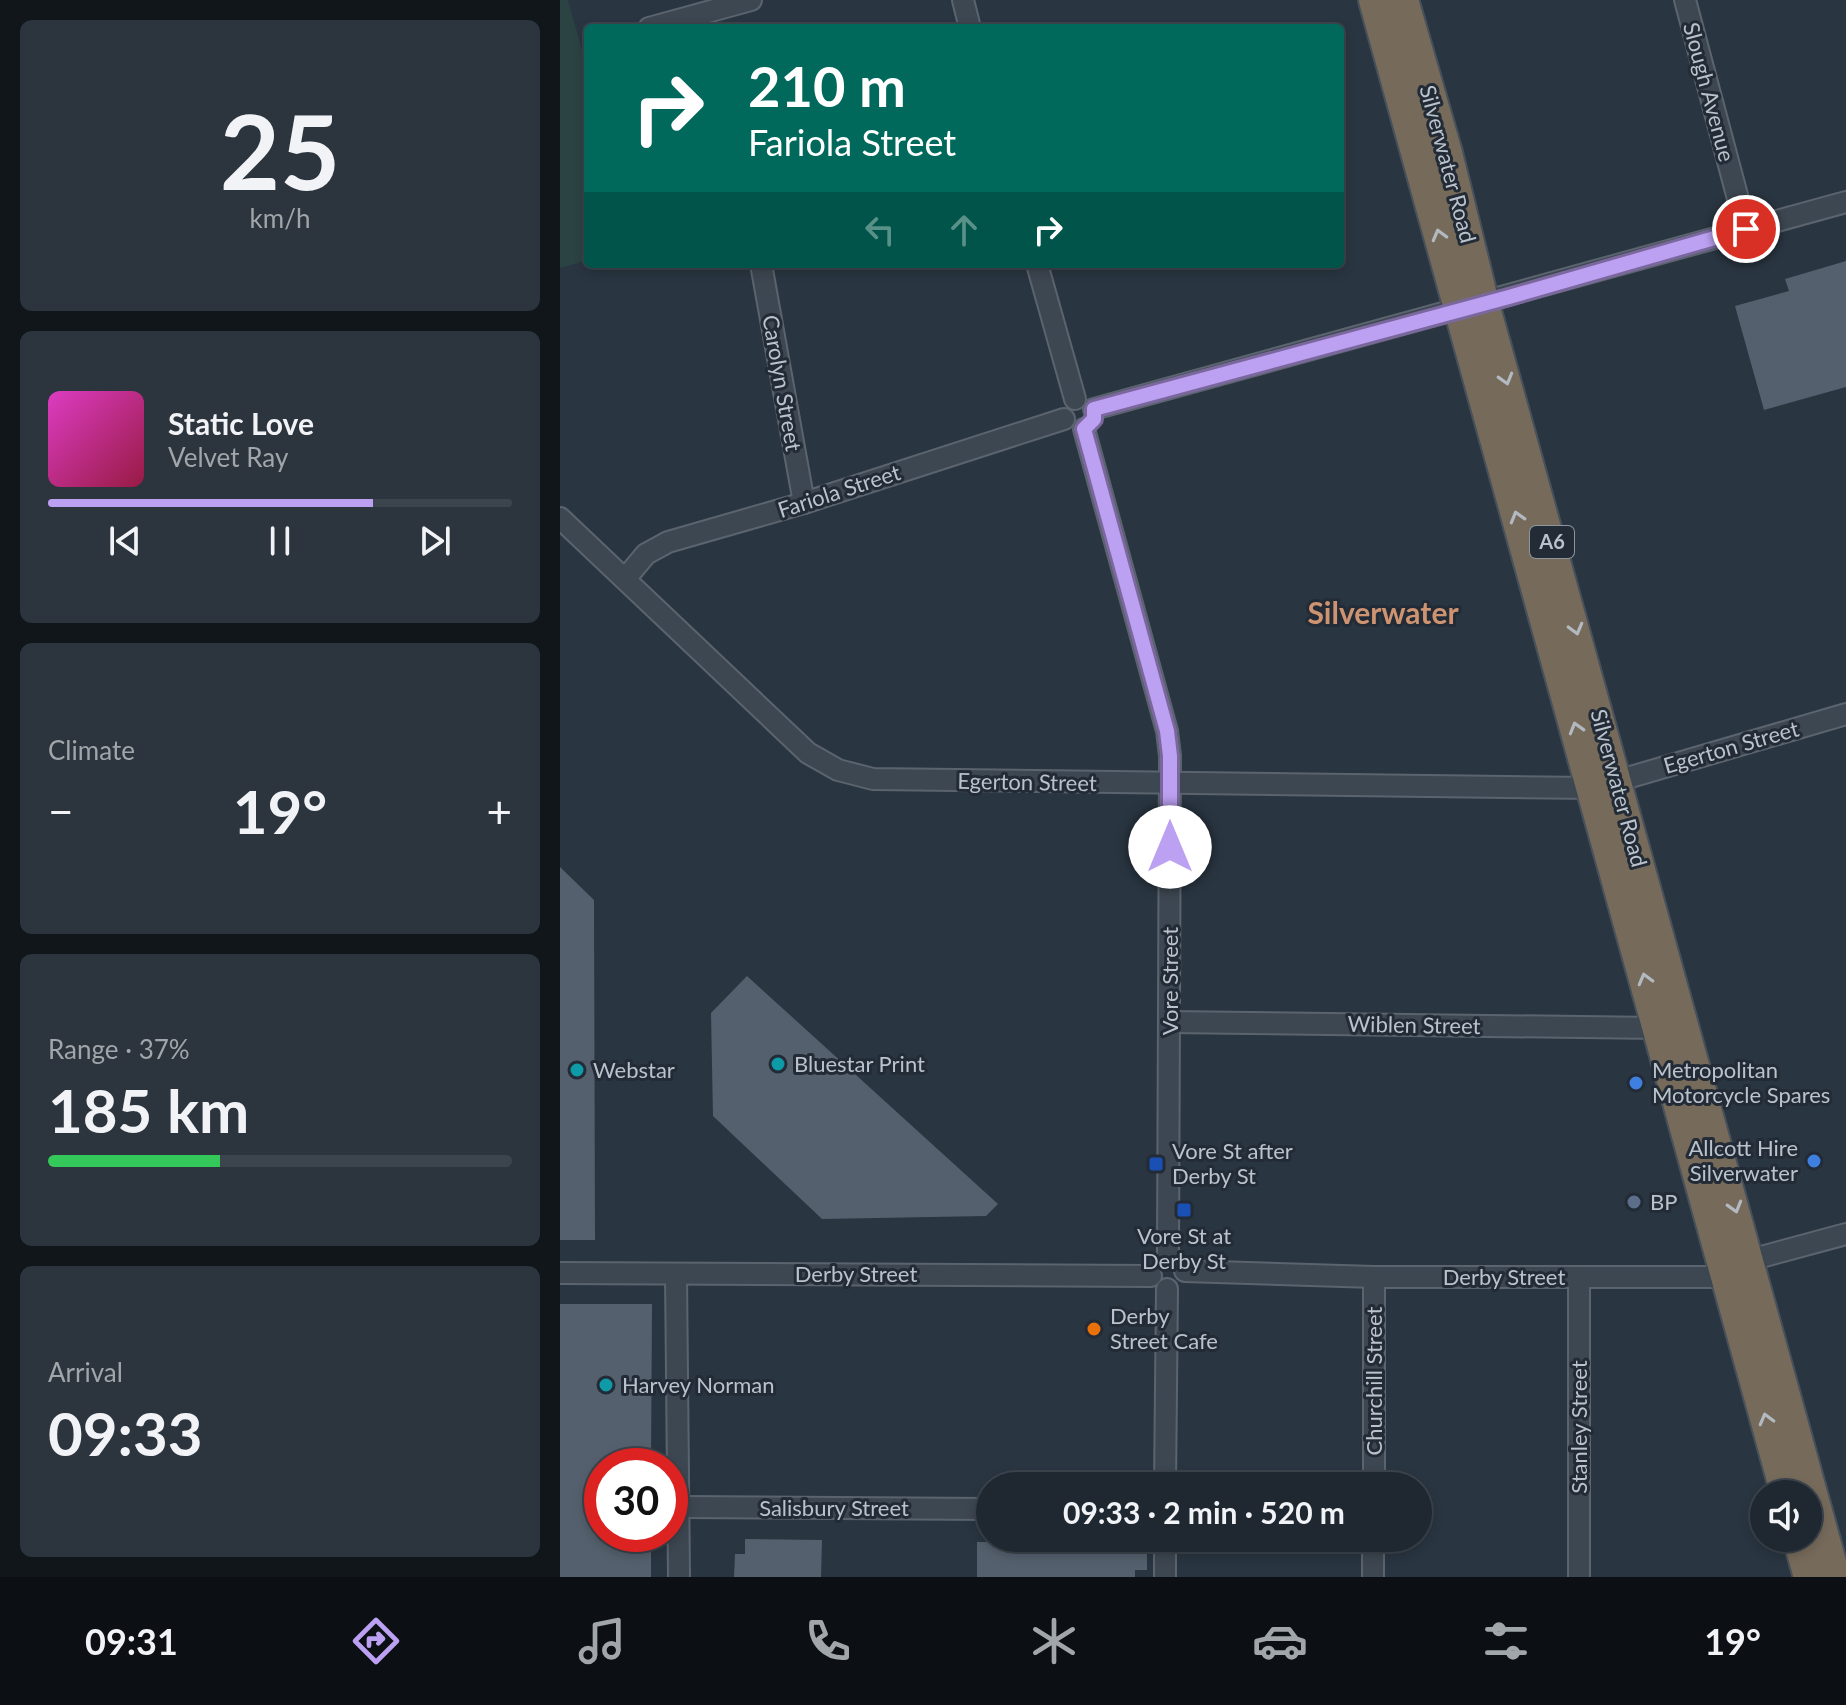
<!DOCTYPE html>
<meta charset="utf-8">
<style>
:root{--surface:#1f2831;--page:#2c343d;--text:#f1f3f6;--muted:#a1a6ab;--line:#3c444d;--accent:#bca0f2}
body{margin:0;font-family:Lato,sans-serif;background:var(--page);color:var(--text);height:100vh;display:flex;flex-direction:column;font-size:30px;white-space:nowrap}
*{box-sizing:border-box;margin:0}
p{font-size:26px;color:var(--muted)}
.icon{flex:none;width:44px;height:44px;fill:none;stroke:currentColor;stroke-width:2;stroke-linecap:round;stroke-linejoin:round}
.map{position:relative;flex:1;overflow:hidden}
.panel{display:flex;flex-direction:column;gap:20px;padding:20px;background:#11161b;width:560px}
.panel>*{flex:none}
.guide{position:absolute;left:24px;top:24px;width:760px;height:244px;border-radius:8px;box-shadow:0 4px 12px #0003,0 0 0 2px var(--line);background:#00695c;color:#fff;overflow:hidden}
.fabs{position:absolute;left:1190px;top:1480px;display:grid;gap:16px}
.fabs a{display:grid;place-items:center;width:72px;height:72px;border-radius:50%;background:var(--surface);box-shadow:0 4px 12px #0003,0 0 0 2px var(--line);font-size:40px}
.speed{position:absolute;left:24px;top:1448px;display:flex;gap:16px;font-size:40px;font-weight:700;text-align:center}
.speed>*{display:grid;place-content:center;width:104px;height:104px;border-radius:50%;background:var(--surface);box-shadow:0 4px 12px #0003,0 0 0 2px var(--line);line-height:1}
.speed .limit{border:12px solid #d22;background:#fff;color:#111}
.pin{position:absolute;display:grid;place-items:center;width:68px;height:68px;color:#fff;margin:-34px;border:4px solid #fff;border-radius:50%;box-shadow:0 2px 8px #0007}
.me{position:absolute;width:88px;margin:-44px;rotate:0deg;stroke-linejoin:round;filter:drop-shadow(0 0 6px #0008)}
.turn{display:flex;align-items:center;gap:28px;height:168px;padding:0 32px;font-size:36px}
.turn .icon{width:104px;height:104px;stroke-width:2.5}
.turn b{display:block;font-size:56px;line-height:68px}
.lanes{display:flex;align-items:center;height:76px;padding:0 32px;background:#0003;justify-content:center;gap:40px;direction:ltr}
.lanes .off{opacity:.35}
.big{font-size:60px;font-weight:700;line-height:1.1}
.panel .widget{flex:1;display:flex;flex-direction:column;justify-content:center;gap:12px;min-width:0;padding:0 28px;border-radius:12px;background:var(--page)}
.panel .dial{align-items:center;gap:0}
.dial b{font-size:104px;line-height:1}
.song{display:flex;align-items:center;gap:24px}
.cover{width:96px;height:96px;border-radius:12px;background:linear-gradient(135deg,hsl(310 70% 55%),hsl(340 70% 35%))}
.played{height:8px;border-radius:4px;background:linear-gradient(90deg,var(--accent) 70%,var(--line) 70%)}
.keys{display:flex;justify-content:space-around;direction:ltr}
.heat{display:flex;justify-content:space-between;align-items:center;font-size:44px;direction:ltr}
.charge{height:12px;border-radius:6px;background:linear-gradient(90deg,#34c759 37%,var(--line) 0)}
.trip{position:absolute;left:416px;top:1472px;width:456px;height:80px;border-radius:40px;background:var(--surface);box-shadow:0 4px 12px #0003,0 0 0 2px var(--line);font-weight:700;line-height:80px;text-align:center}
.menu{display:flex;height:128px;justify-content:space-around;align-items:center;background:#0c1014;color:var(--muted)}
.menu .icon{width:56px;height:56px}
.menu .current{color:var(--accent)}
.menu b{font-size:36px;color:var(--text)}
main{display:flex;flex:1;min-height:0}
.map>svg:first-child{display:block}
.green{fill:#2c4343}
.building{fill:#55606e}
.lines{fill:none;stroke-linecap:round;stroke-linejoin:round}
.minor-casing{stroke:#5b646e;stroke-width:24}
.highway-casing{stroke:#48515b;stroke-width:34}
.minor{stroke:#3d4751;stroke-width:20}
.highway{stroke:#766a5b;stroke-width:30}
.oneway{stroke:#b3b9c0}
.route-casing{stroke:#7a689d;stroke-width:20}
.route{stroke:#bca0f2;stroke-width:14}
.culture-dot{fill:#0f9aa8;stroke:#222b36;stroke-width:3}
.shop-dot{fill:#3f7fe0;stroke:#222b36;stroke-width:3}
.transit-dot{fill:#1a4fb4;stroke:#222b36;stroke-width:3}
.service-dot{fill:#5c6f8a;stroke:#222b36;stroke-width:3}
.food-dot{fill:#e8710a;stroke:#222b36;stroke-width:3}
.labels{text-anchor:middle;stroke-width:6;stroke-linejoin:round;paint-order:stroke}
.shield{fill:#222b36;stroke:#8c959e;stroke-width:2}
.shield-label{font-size:20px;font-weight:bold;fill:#bac2cb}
.street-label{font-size:22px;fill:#bac2cb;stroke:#222b36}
.poi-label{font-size:22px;fill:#bac2cb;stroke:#222b36;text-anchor:start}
.district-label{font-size:30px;font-weight:bold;fill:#ce9472;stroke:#222b36}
</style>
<main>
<section class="panel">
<div class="widget dial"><b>25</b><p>km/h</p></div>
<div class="widget">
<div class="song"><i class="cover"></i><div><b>Static Love</b><p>Velvet Ray</p></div></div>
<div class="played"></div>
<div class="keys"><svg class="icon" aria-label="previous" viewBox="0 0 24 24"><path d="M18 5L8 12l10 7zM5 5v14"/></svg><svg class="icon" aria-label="pause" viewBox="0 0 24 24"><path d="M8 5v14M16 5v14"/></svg><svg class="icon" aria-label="next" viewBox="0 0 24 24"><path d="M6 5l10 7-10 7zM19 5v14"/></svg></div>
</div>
<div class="widget"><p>Climate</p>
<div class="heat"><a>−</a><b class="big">19°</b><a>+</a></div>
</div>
<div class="widget"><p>Range · 37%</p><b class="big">185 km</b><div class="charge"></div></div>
<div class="widget"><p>Arrival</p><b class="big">09:33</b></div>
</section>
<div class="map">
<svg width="1286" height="1577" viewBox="0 0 1286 1577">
<rect width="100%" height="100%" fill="#293541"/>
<path class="green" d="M0,0H8L28,72V260L0,268Z"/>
<g class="building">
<path d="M1286,261V387L1204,410L1175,306L1229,291L1225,279Z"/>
<path d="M0,867L34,900L35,1240H0Z"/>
<path d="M187,976L438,1204L426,1216L262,1219L153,1116L151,1013Z"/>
<path d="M0,1304H92L91,1466H42V1534H91V1577H0Z"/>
<path d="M185,1539L262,1540L261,1577H174L175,1554H185Z"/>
<path d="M417,1542H587V1570H575V1577H417Z"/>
</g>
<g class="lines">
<g class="minor-casing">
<g id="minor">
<path d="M403,0L410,28"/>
<path d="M1125,0L1186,229"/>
<path d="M89,28L191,0"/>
<path d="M201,264L244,503"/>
<path d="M477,264L515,399"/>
<path d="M534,409L1286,202"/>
<path d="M524,429L607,731L610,756L608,1256"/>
<path d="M0,518L248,753L278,770L313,779L1033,788"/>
<path d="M65,579L86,554L108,542L244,503L504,419"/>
<path d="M1057,781L1286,714"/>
<path d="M609,1022L1098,1028"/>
<path d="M1190,1260L1286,1234"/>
<path d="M625,1271L814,1277H1168"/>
<path d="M0,1273L591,1276"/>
<path d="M116,1274L119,1577"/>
<path d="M605,1486L607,1289"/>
<path d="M814,1486V1277"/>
<path d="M119,1507L430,1509"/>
<path d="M605,1538V1577"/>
<path d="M813,1577V1538"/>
<path d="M1019,1577V1277"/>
</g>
</g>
<g class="highway-casing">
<g id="highway">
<path d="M814,0L1226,1494"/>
<path d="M843,0L887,153L924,304L1275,1577"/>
<path d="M1238,1538L1249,1577"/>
</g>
</g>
<use href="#minor" class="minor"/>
<use href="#highway" class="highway"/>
</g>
<defs><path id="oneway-chevron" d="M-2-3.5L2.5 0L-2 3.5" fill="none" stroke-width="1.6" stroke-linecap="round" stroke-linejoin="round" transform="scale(2)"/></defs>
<g class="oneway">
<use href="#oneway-chevron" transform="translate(879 235) rotate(-105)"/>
<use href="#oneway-chevron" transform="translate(946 379) rotate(74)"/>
<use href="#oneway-chevron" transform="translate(957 517) rotate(-106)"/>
<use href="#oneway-chevron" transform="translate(1016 629) rotate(75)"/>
<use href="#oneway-chevron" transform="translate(1016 728) rotate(-106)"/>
<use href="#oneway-chevron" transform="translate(1085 979) rotate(-105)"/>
<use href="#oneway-chevron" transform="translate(1175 1207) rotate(74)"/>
<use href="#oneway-chevron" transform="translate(1206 1419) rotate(-105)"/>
</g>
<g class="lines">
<g class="route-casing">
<path id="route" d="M610,847V756L607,731L524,429L534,419V409L949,297L1186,229"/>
</g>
<use href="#route" class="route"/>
</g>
<g class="culture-dot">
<circle cx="218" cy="1064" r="8"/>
<circle cx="17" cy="1070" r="8"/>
<circle cx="46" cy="1385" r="8"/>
</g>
<g class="shop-dot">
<circle cx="1076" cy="1083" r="8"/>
<circle cx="1254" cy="1161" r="8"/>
</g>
<g class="transit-dot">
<rect x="588" y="1156" width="16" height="16" rx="4"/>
<rect x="616" y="1202" width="16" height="16" rx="4"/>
</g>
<circle class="service-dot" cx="1074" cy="1202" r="8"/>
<circle class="food-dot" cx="534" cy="1329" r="8"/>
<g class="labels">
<rect class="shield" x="970" y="526" width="44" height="32" rx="6"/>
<g class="shield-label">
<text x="992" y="549">A6</text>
</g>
<g class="street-label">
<text transform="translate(1149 92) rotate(75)" y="8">Slough Avenue</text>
<text transform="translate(888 164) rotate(75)" y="8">Silverwater Road</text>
<text transform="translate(222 383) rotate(80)" y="8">Carolyn Street</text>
<text transform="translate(279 491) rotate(-18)" y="8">Fariola Street</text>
<text transform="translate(1171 747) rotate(-16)" y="8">Egerton Street</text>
<text transform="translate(467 782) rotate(1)" y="8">Egerton Street</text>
<text transform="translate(1059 788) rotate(75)" y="8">Silverwater Road</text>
<text transform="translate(610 981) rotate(-90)" y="8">Vore Street</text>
<text transform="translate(854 1025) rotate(1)" y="8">Wiblen Street</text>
<text x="296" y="1282">Derby Street</text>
<text x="944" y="1285">Derby Street</text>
<text transform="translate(814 1381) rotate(-90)" y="8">Churchill Street</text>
<text transform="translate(1019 1427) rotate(-90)" y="8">Stanley Street</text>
<text x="274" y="1516">Salisbury Street</text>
</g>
<g class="poi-label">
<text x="234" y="1072">Bluestar Print</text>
<text x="33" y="1078">Webstar</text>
<text x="1092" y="1078">Metropolitan<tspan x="1092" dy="25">Motorcycle Spares</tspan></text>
<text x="1238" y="1156" text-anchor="end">Allcott Hire<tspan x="1238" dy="25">Silverwater</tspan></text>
<text x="612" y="1159">Vore St after<tspan x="612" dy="25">Derby St</tspan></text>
<text x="1090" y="1210">BP</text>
<text x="624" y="1244" text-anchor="middle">Vore St at<tspan x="624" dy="25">Derby St</tspan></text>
<text x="550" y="1324">Derby<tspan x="550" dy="25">Street Cafe</tspan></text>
<text x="62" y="1393">Harvey Norman</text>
</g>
<g class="district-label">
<text x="823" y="624">Silverwater</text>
</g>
</g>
</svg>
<div class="fabs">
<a><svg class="icon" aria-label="sound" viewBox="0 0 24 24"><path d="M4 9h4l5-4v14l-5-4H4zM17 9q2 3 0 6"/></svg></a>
</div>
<div class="speed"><div class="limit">30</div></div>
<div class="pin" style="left:1186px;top:229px;background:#d93025"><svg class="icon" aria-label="arrive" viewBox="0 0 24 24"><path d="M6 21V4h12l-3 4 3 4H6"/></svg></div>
<svg class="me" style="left:610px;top:847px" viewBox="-20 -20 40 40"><circle r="19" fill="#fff"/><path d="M0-13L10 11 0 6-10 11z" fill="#bca0f2"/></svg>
<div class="trip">09:33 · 2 min · 520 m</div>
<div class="guide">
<div class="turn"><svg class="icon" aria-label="right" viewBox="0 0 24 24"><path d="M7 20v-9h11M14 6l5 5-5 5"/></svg><div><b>210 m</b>Fariola Street</div></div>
<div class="lanes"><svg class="icon off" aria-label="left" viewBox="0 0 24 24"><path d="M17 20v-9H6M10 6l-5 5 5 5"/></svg><svg class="icon off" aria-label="ahead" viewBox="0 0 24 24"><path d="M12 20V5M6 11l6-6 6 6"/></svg><svg class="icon" aria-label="right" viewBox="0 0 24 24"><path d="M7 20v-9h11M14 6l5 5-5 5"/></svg></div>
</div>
</div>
</main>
<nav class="menu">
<b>09:31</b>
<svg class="icon current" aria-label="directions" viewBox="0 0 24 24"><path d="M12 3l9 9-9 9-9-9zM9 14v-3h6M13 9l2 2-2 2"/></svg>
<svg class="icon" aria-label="music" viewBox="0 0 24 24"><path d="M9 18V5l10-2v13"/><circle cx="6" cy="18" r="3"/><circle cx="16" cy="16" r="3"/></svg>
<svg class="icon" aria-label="phone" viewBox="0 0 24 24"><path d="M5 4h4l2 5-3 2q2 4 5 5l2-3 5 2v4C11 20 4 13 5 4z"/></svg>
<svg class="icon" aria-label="climate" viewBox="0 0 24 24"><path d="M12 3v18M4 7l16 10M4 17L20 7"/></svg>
<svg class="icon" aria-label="car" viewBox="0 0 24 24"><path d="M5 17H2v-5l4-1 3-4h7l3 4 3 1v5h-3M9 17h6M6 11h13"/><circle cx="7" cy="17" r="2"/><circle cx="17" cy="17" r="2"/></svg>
<svg class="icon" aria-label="filters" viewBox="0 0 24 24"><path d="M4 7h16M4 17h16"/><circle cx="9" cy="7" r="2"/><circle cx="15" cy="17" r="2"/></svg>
<b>19°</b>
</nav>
